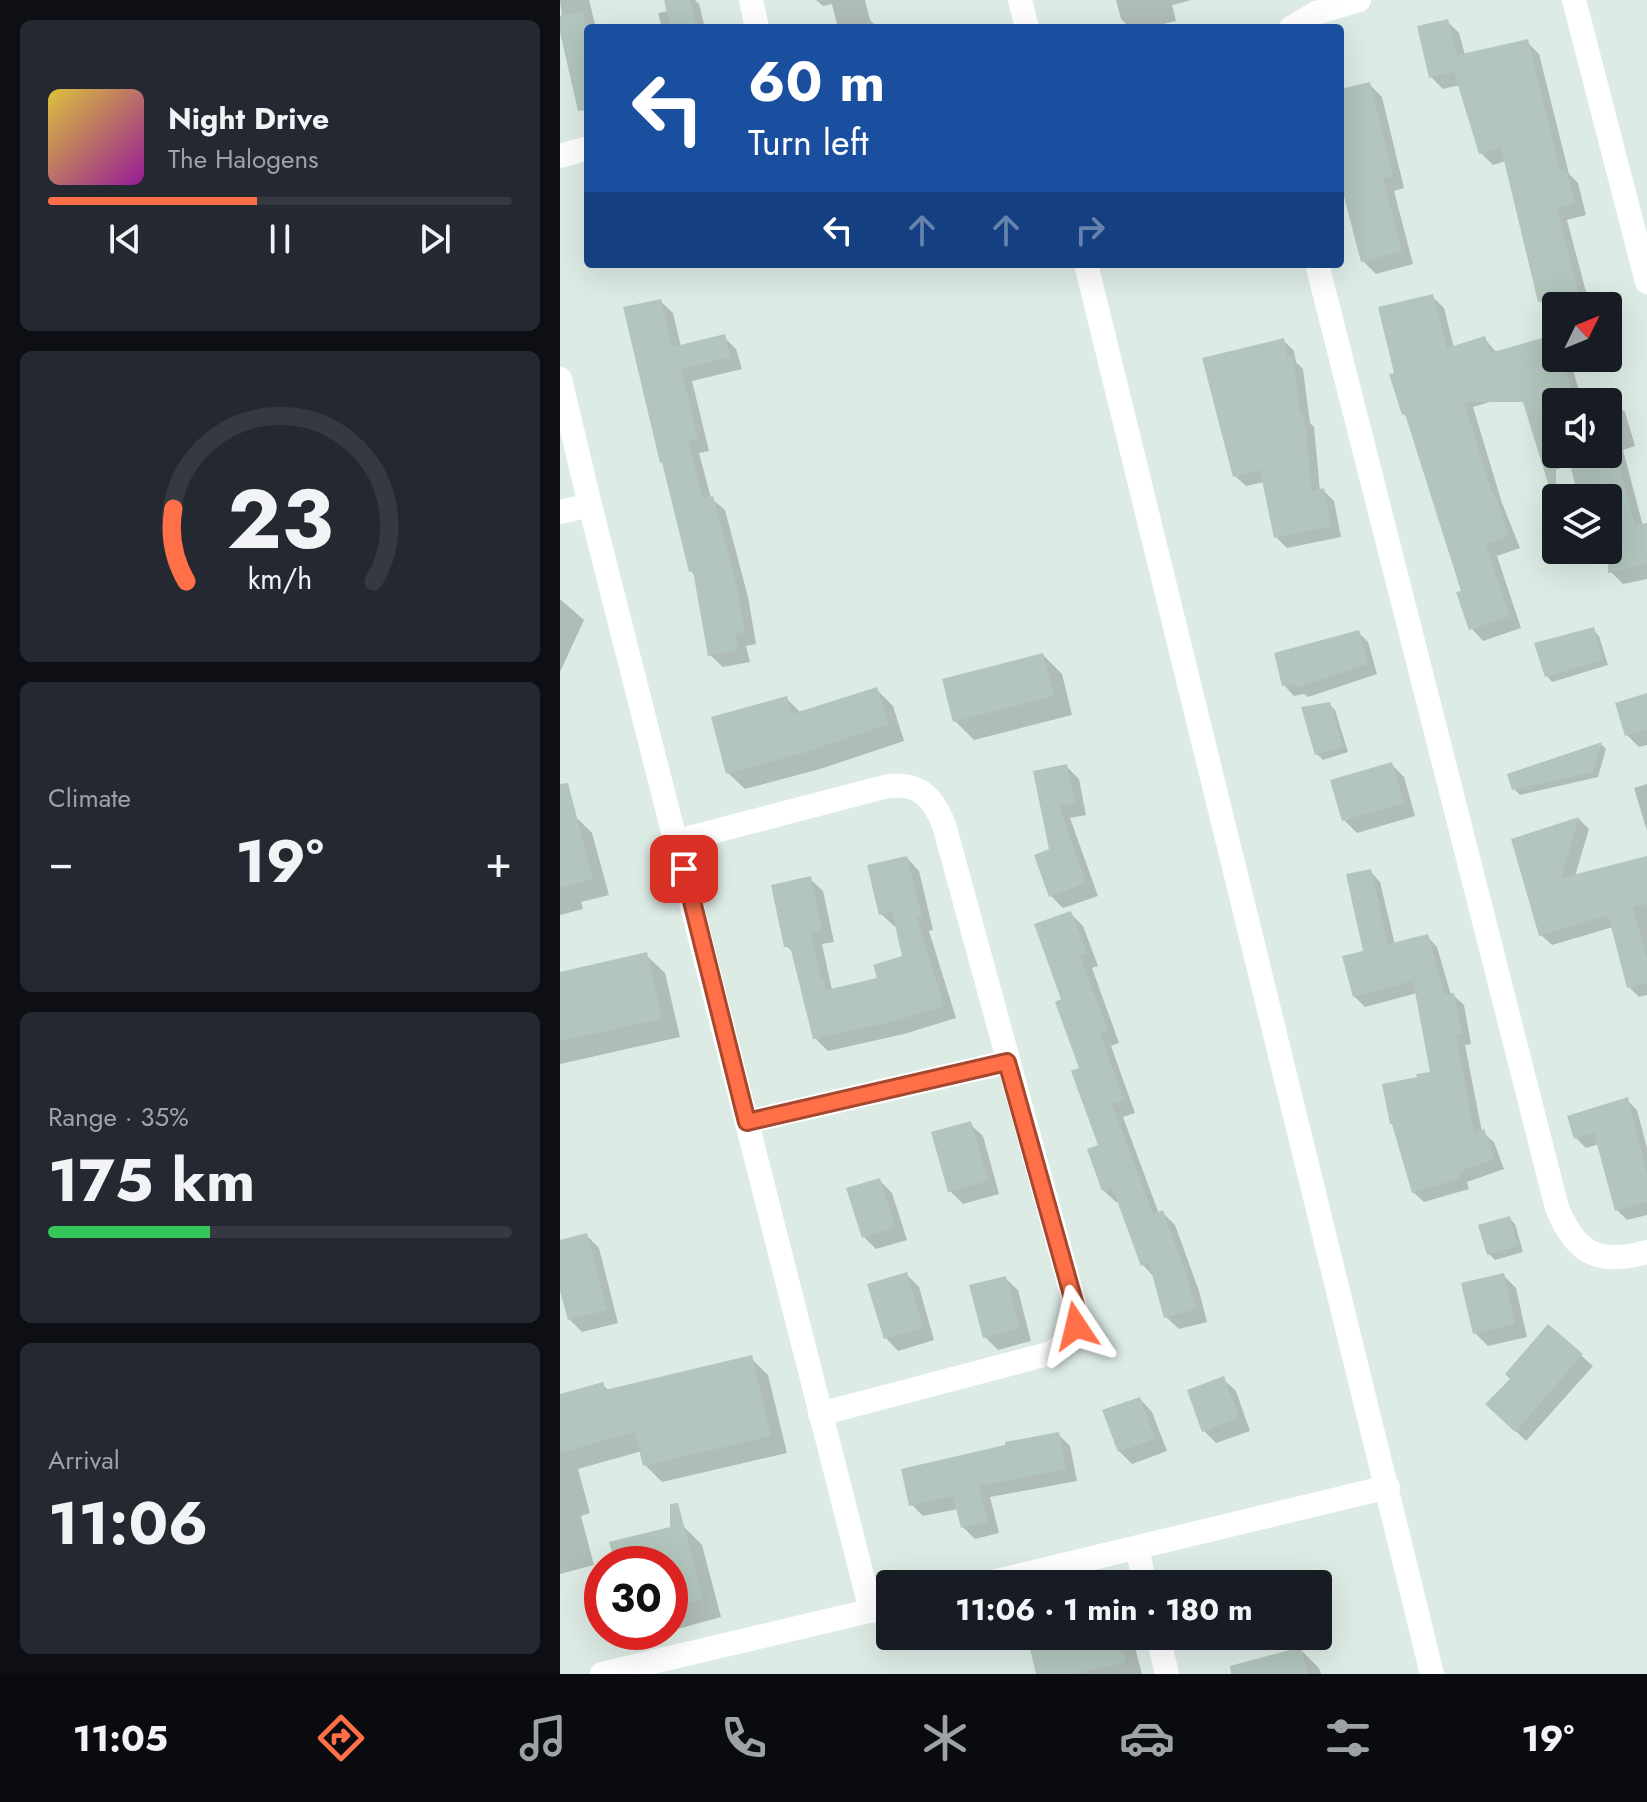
<!DOCTYPE html>
<meta charset="utf-8">
<style>
:root{--surface:#171b24;--page:#242831;--text:#f1f3f6;--muted:#9ea1a6;--line:#363941;--accent:#ff6f48}
body{margin:0;font-family:Jost,sans-serif;background:var(--page);color:var(--text);height:100vh;display:flex;flex-direction:column;font-size:30px;white-space:nowrap}
*{box-sizing:border-box;margin:0}
p{font-size:26px;color:var(--muted)}
.icon{flex:none;width:44px;height:44px;fill:none;stroke:currentColor;stroke-width:2;stroke-linecap:round;stroke-linejoin:round}
.map{position:relative;flex:1;overflow:hidden}
.panel{display:flex;flex-direction:column;gap:20px;padding:20px;background:#0d0f14;width:560px}
.panel>*{flex:none}
.banner{position:absolute;left:24px;top:24px;width:760px;height:244px;border-radius:8px;box-shadow:0 8px 32px #0002;background:#1a4fa0;color:#fff;overflow:hidden}
.needle{width:52px;rotate:47deg}
.buttons{position:absolute;left:982px;top:292px;display:grid;gap:16px}
.buttons a{display:grid;place-items:center;width:80px;height:80px;border-radius:8px;background:var(--surface);box-shadow:0 8px 32px #0002;font-size:40px}
.speed{position:absolute;left:24px;top:1546px;display:flex;gap:16px;font-size:40px;font-weight:700;text-align:center}
.speed>*{display:grid;place-content:center;width:104px;height:104px;border-radius:50%;background:var(--surface);box-shadow:0 8px 32px #0002;line-height:1}
.speed .limit{border:12px solid #d22;background:#fff;color:#111}
.pin{position:absolute;display:grid;place-items:center;width:68px;height:68px;color:#fff;margin:-34px;border-radius:16px;box-shadow:0 4px 12px #0006}
.me{position:absolute;width:88px;margin:-44px;rotate:350deg;stroke-linejoin:round;filter:drop-shadow(0 0 6px #0008)}
.turn{display:flex;align-items:center;gap:28px;height:168px;padding:0 32px;font-size:36px}
.turn .icon{width:104px;height:104px;stroke-width:2.5}
.turn b{display:block;font-size:56px;line-height:68px}
.lanes{display:flex;align-items:center;height:76px;padding:0 32px;background:#0003;justify-content:center;gap:40px;direction:ltr}
.lanes .off{opacity:.35}
.big{font-size:60px;font-weight:700;line-height:1.1}
.panel .tile{flex:1;display:flex;flex-direction:column;justify-content:center;gap:12px;min-width:0;padding:0 28px;border-radius:12px;background:var(--page)}
.panel .dial{align-items:center;gap:0}
.dial svg{height:208px;overflow:visible;fill:none;stroke:var(--line);stroke-width:7;stroke-linecap:round;text-anchor:middle}
.dial text{fill:var(--text);stroke:none}
.song{display:flex;align-items:center;gap:24px}
.cover{width:96px;height:96px;border-radius:12px;background:linear-gradient(135deg,hsl(50 70% 55%),hsl(300 70% 35%))}
.played{height:8px;border-radius:4px;background:linear-gradient(90deg,var(--accent) 45%,var(--line) 45%)}
.keys{display:flex;justify-content:space-around;direction:ltr}
.heat{display:flex;justify-content:space-between;align-items:center;font-size:44px;direction:ltr}
.charge{height:12px;border-radius:6px;background:linear-gradient(90deg,#34c759 35%,var(--line) 0)}
.trip{position:absolute;left:316px;top:1570px;width:456px;height:80px;border-radius:8px;background:var(--surface);box-shadow:0 8px 32px #0002;font-weight:700;line-height:80px;text-align:center}
.tabs{display:flex;height:128px;justify-content:space-around;align-items:center;background:#090b0e;color:var(--muted)}
.tabs .icon{width:56px;height:56px}
.tabs .selected{color:var(--accent)}
.tabs b{font-size:36px;color:var(--text)}
main{display:flex;flex:1;min-height:0}
.map>svg:first-child{display:block}
.shadow{fill:#0003}
.building{fill:#b2c6bd}
.lines{fill:none;stroke-linecap:round;stroke-linejoin:round}
.street{stroke:#fff;stroke-width:24}
.route-casing{stroke:#a6482f;stroke-width:20}
.route{stroke:#ff6f48;stroke-width:14}
</style>
<main>
<section class="panel">
<div class="tile">
<div class="song"><i class="cover"></i><div><b>Night Drive</b><p>The Halogens</p></div></div>
<div class="played"></div>
<div class="keys"><svg class="icon" aria-label="previous" viewBox="0 0 24 24"><path d="M18 5L8 12l10 7zM5 5v14"/></svg><svg class="icon" aria-label="pause" viewBox="0 0 24 24"><path d="M8 5v14M16 5v14"/></svg><svg class="icon" aria-label="next" viewBox="0 0 24 24"><path d="M6 5l10 7-10 7zM19 5v14"/></svg></div>
</div>
<div class="tile dial"><svg viewBox="0 0 100 80">
<path d="M14 69A42 42 0 1 1 86 69"/>
<path d="M14 69A42 42 0 0 1 9 41" stroke="#ff6f48"/>
<text x="50" y="56" font-size="32" font-weight="700">23</text>
<text x="50" y="72" font-size="11">km/h</text>
</svg></div>
<div class="tile"><p>Climate</p>
<div class="heat"><a>−</a><b class="big">19°</b><a>+</a></div>
</div>
<div class="tile"><p>Range · 35%</p><b class="big">175 km</b><div class="charge"></div></div>
<div class="tile"><p>Arrival</p><b class="big">11:06</b></div>
</section>
<div class="map">
<svg width="1087" height="1674" viewBox="0 0 1087 1674">
<rect width="100%" height="100%" fill="#ddebe5"/>
<g class="shadow">
<path d="M0,0H29L35,24L40,28H28V94L0,23L2,17Z"/>
<path d="M106,0H135L139,4L145,28H102L98,13L108,11Z"/>
<path d="M256,0H305L310,20L318,28H278L272,4L263,6Z"/>
<path d="M556,0H632L612,5L616,21L587,28H570L561,19Z"/>
<path d="M887,21L899,33L905,55L967,42L979,54L1009,174L1018,183L1026,215L1007,220L1029,303L996,306V312L992,313L980,301L946,161L933,165L921,153L900,85L883,89L871,77Z"/>
<path d="M809,84L822,97L844,188L834,191L853,264L816,274L803,261L780,172V91Z"/>
<path d="M28,211V229L24,212Z"/>
<path d="M872,296L884,308L894,348L924,338L937,353L996,338V358H1010L1022,402H996V454H1048V402H1045L1053,400L1065,412L1075,446L1063,450L1083,526L1087,525V579L1063,584L1051,572L1046,550H1048V498H1021L1012,465L994,470L963,392L913,407L942,503L960,548L937,556L961,628L923,641L911,628L904,592L848,419L844,414L836,374Z"/>
<path d="M100,301L113,313L121,347L164,337L176,349L182,369L132,381L149,451L139,453L151,498L165,510L188,597L196,644L186,646L190,662L163,667L150,655L135,576L131,571L105,465L101,462Z"/>
<path d="M723,340L734,351L736,362L743,369L750,423L754,427L760,491L763,490L774,501L781,537L727,548L716,537L704,482L686,486L675,476Z"/>
<path d="M0,599L24,620L0,672Z"/>
<path d="M1033,630L1039,636L1048,665L992,682L987,676Z"/>
<path d="M798,632L808,642L817,674L748,697L744,694L734,696L724,685Z"/>
<path d="M483,655L502,674L512,715L414,740L395,721Z"/>
<path d="M316,689L333,706L344,741L260,769L185,789L168,773L227,699L241,713Z"/>
<path d="M1087,695V745L1079,747L1067,735Z"/>
<path d="M769,704L775,710L788,752L763,760L757,754Z"/>
<path d="M1041,744L1046,749L1038,777L960,795L954,789Z"/>
<path d="M831,764L844,777L855,816L797,833L784,820Z"/>
<path d="M506,766L519,779L526,815L510,818L538,896L503,908L491,896V851L475,773Z"/>
<path d="M1087,784V831L1074,788Z"/>
<path d="M15,816L32,833L49,895L21,902L23,909L0,915V820Z"/>
<path d="M1019,819L1029,829L1015,876L1087,858V995L1079,997L1069,987L1053,927L992,945L981,935L953,840Z"/>
<path d="M347,858L359,871L373,930L369,931L396,1018L344,1034L268,1051L255,1038L234,953L226,946L250,879L263,891L274,942L262,944L272,990L320,979L344,958L337,926H334L321,914Z"/>
<path d="M810,871L820,882L835,945L867,936L877,947L891,995H893L904,1005L911,1044L905,1045L922,1132L934,1142L944,1169L907,1182L909,1189L864,1202L853,1192L872,1073L857,993L805,1007L794,996L806,952Z"/>
<path d="M511,914L523,926L538,966L532,968L559,1043L551,1046L575,1113L563,1117L599,1214L603,1213L615,1225L639,1291L647,1322L619,1329L606,1317L595,1278L583,1265L560,1201L556,1202L543,1190L540,1146L504,1000Z"/>
<path d="M86,955L105,973L120,1037L0,1064V974Z"/>
<path d="M1067,1100L1077,1110L1087,1148V1215L1067,1220L1057,1210L1039,1144L1026,1148L1016,1138Z"/>
<path d="M410,1124L423,1136L439,1194L403,1204L390,1191Z"/>
<path d="M319,1180L332,1193L347,1240L316,1249L304,1237Z"/>
<path d="M949,1218L955,1224L963,1252L935,1260L929,1254Z"/>
<path d="M26,1235L39,1248L58,1323L22,1332L9,1319L0,1284V1242Z"/>
<path d="M346,1274L359,1287L374,1340L338,1351L326,1338Z"/>
<path d="M943,1275L956,1288L967,1337L928,1346L915,1333Z"/>
<path d="M445,1278L458,1290L471,1341L438,1350L425,1337Z"/>
<path d="M989,1327L1033,1366L966,1441L928,1404L953,1379Z"/>
<path d="M191,1358L208,1375L227,1453L102,1482L85,1465L82,1451L18,1469L30,1513L21,1516L34,1565L0,1574V1396L42,1384L49,1391Z"/>
<path d="M663,1379L676,1391L690,1431L656,1443L644,1431Z"/>
<path d="M580,1399L592,1412L607,1451L572,1464L559,1451Z"/>
<path d="M498,1434L510,1446L517,1481L430,1497L439,1533L415,1539L403,1527L398,1509L363,1516L351,1504Z"/>
<path d="M123,1526L142,1545L161,1617L110,1631V1564H57Z"/>
<path d="M86,1632H104L90,1636Z"/>
<path d="M469,1636H572L582,1674H478Z"/>
<path d="M740,1649L759,1668L761,1674H698Z"/>
</g>
<g class="building">
<path d="M104,0H130L137,28H111Z"/>
<path d="M23,11L25,24L28,23V110L18,111L0,32V16Z"/>
<path d="M888,19L897,55L968,39L1000,170L1006,169L1015,203L997,208L1018,292L978,302L941,148L919,154L894,72L869,78L857,26Z"/>
<path d="M810,82L833,176L823,178L842,251L801,262L780,181V89Z"/>
<path d="M873,294L887,348L925,336L930,353L996,334V358H1002L1015,402H996V490H990L963,402H904L932,493L934,492L949,536L926,544L950,616L909,630L896,592L901,591L845,414L842,415L829,374L834,373L818,307Z"/>
<path d="M101,299L112,347L165,334L171,357L121,369L138,439L128,441L143,498L153,496L176,583L185,632L175,634L178,650L148,656L133,571L129,572L102,462L100,463L63,307Z"/>
<path d="M724,338L727,357L733,356L740,415L744,414L752,491L764,488L771,526L714,538L700,470L673,477L642,358Z"/>
<path d="M1056,452L1075,525L1087,523V564L1048,573V498H1019L1007,454Z"/>
<path d="M1034,627L1043,660L985,677L974,643Z"/>
<path d="M799,630L808,664L736,688L734,684L722,686L714,653Z"/>
<path d="M483,653L494,696L393,722L382,679Z"/>
<path d="M317,687L329,724L243,753L166,774L151,717L227,696L232,714Z"/>
<path d="M1087,693V729L1065,736L1055,703Z"/>
<path d="M770,702L783,747L755,755L741,707Z"/>
<path d="M1042,742L1033,772L952,790L947,774Z"/>
<path d="M832,762L844,803L782,821L770,780Z"/>
<path d="M507,764L515,803L499,806L526,883L489,897L474,855L489,849L473,771Z"/>
<path d="M8,783L33,879L0,888V784Z"/>
<path d="M1019,817L1001,878L1087,856V904L1073,908L1087,958V983L1067,988L1048,915L979,936L951,839Z"/>
<path d="M347,856L362,917L357,918L384,1006L331,1022L253,1039L230,946L224,947L211,885L251,876L262,930L251,932L261,979L263,978L266,990L317,978L313,965L342,956L332,912L319,915L307,865Z"/>
<path d="M811,869L828,944L868,934L884,994L894,993L902,1034L896,1035L914,1132L924,1129L935,1159L898,1172L900,1178L852,1193L832,1124H830L822,1084L857,1077L856,1074L870,1072L853,981L793,997L782,956L803,951L786,874Z"/>
<path d="M511,911L527,953L520,956L548,1030L540,1033L564,1100L552,1104L593,1214L603,1210L627,1276L636,1309L604,1318L589,1263L581,1266L552,1187L542,1191L527,1149L538,1145L511,1071L519,1068L495,1002L501,999L474,924Z"/>
<path d="M87,952L102,1019L0,1041V972Z"/>
<path d="M1068,1097L1087,1174V1202L1055,1211L1034,1133L1014,1139L1007,1116Z"/>
<path d="M411,1121L428,1181L388,1192L371,1132Z"/>
<path d="M320,1178L335,1227L302,1238L286,1188Z"/>
<path d="M950,1216L958,1246L927,1255L918,1225Z"/>
<path d="M27,1233L47,1310L8,1320L0,1291V1240Z"/>
<path d="M347,1272L363,1328L324,1339L307,1284Z"/>
<path d="M944,1273L955,1324L913,1334L901,1283Z"/>
<path d="M446,1276L460,1328L423,1338L409,1285Z"/>
<path d="M988,1324L1023,1354L955,1432L925,1404L950,1379L945,1374Z"/>
<path d="M192,1355L211,1436L83,1466L75,1432L0,1453V1394L43,1382L45,1390Z"/>
<path d="M664,1376L679,1418L642,1432L627,1390Z"/>
<path d="M580,1397L595,1439L558,1452L542,1410Z"/>
<path d="M499,1432L506,1469L419,1486L428,1522L401,1528L393,1496L349,1506L341,1469L445,1445V1442Z"/>
<path d="M118,1503L143,1599L110,1607V1564H55L49,1542L110,1527V1504Z"/>
<path d="M467,1636H560L566,1662L515,1674H476Z"/>
<path d="M741,1647L748,1674H671L670,1666Z"/>
</g>
<g class="lines">
<g class="street">
<path d="M191,0L197,28"/>
<path d="M460,0L467,28"/>
<path d="M1014,0L1087,282"/>
<path d="M731,28L756,13L799,0"/>
<path d="M0,156L28,148"/>
<path d="M526,264L872,1674"/>
<path d="M757,264L997,1208C1017,1255 1038,1265 1087,1252"/>
<path d="M0,379L30,505L311,1611"/>
<path d="M0,512L30,505"/>
<path d="M117,841L328,786C360,782 373,798 384,825L516,1309C519,1332 507,1345 488,1354L260,1414"/>
<path d="M187,1122L447,1062"/>
<path d="M577,1548L585,1584"/>
<path d="M424,1584L828,1487"/>
<path d="M598,1636L607,1674"/>
<path d="M42,1674L330,1606"/>
</g>
</g>
<g class="lines">
<g class="route-casing">
<path id="route" d="M124,869L187,1122L447,1062L516,1309V1326"/>
</g>
<use href="#route" class="route"/>
</g>
</svg>
<div class="buttons">
<a><svg class="needle" viewBox="-14 -14 28 28"><path d="M0-13l5 13h-10z" fill="#e53935"/><path d="M0 13l5-13h-10z" fill="#9ea1a6"/></svg></a>
<a><svg class="icon" aria-label="sound" viewBox="0 0 24 24"><path d="M4 9h4l5-4v14l-5-4H4zM17 9q2 3 0 6"/></svg></a>
<a><svg class="icon" aria-label="layers" viewBox="0 0 24 24"><path d="M12 4l9 5-9 5-9-5zM3 14l9 5 9-5"/></svg></a>
</div>
<div class="speed"><div class="limit">30</div></div>
<div class="pin" style="left:124px;top:869px;background:#d93025"><svg class="icon" aria-label="arrive" viewBox="0 0 24 24"><path d="M6 21V4h12l-3 4 3 4H6"/></svg></div>
<svg class="me" style="left:516px;top:1326px" viewBox="-20 -20 40 40"><path d="M0-17L14 15 0 8-14 15z" fill="#ff6f48" stroke="#fff" stroke-width="4"/></svg>
<div class="trip">11:06 · 1 min · 180 m</div>
<div class="banner">
<div class="turn"><svg class="icon" aria-label="left" viewBox="0 0 24 24"><path d="M17 20v-9H6M10 6l-5 5 5 5"/></svg><div><b>60 m</b>Turn left</div></div>
<div class="lanes"><svg class="icon" aria-label="left" viewBox="0 0 24 24"><path d="M17 20v-9H6M10 6l-5 5 5 5"/></svg><svg class="icon off" aria-label="ahead" viewBox="0 0 24 24"><path d="M12 20V5M6 11l6-6 6 6"/></svg><svg class="icon off" aria-label="ahead" viewBox="0 0 24 24"><path d="M12 20V5M6 11l6-6 6 6"/></svg><svg class="icon off" aria-label="right" viewBox="0 0 24 24"><path d="M7 20v-9h11M14 6l5 5-5 5"/></svg></div>
</div>
</div>
</main>
<nav class="tabs">
<b>11:05</b>
<svg class="icon selected" aria-label="directions" viewBox="0 0 24 24"><path d="M12 3l9 9-9 9-9-9zM9 14v-3h6M13 9l2 2-2 2"/></svg>
<svg class="icon" aria-label="music" viewBox="0 0 24 24"><path d="M9 18V5l10-2v13"/><circle cx="6" cy="18" r="3"/><circle cx="16" cy="16" r="3"/></svg>
<svg class="icon" aria-label="phone" viewBox="0 0 24 24"><path d="M5 4h4l2 5-3 2q2 4 5 5l2-3 5 2v4C11 20 4 13 5 4z"/></svg>
<svg class="icon" aria-label="climate" viewBox="0 0 24 24"><path d="M12 3v18M4 7l16 10M4 17L20 7"/></svg>
<svg class="icon" aria-label="car" viewBox="0 0 24 24"><path d="M5 17H2v-5l4-1 3-4h7l3 4 3 1v5h-3M9 17h6M6 11h13"/><circle cx="7" cy="17" r="2"/><circle cx="17" cy="17" r="2"/></svg>
<svg class="icon" aria-label="filters" viewBox="0 0 24 24"><path d="M4 7h16M4 17h16"/><circle cx="9" cy="7" r="2"/><circle cx="15" cy="17" r="2"/></svg>
<b>19°</b>
</nav>
